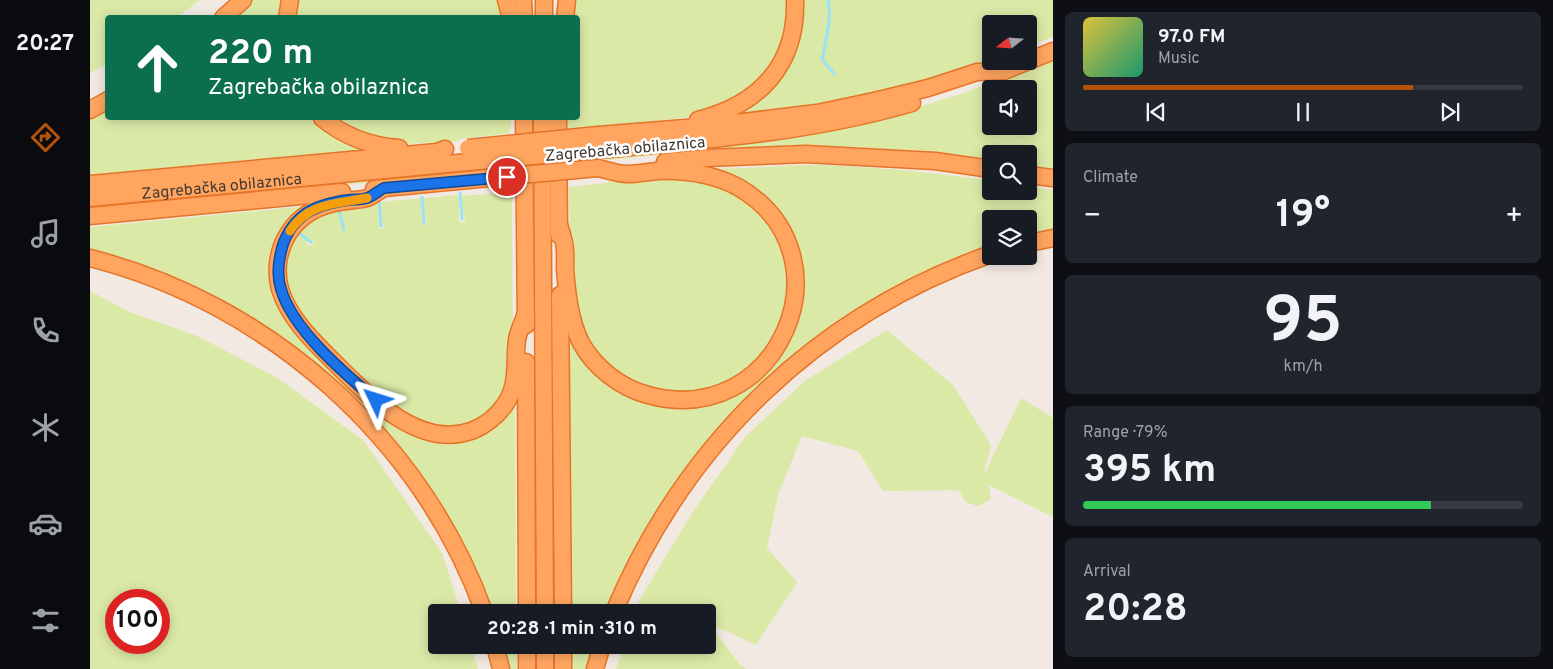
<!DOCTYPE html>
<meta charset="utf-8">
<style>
:root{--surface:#171b24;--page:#20242c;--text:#f1f3f6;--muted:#9ea1a6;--line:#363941;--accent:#b45309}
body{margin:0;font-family:Overpass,sans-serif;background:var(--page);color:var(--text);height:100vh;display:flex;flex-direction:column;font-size:19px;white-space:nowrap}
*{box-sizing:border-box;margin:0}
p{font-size:16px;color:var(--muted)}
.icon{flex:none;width:28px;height:28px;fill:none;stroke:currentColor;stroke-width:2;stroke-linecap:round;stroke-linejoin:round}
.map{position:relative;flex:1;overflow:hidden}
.drawer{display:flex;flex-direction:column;gap:12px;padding:12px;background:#0d0f14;width:500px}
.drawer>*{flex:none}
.hud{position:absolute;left:15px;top:15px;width:475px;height:105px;border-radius:5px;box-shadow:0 2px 12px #0003;background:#0b6e4f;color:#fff;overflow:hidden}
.needle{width:32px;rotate:253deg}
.buttons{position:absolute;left:892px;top:15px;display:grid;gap:10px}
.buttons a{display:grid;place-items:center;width:55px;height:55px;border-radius:5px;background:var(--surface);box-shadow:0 2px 12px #0003;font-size:25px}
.speed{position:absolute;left:15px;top:589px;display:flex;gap:10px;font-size:25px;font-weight:700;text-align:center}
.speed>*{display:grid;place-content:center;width:65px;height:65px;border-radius:50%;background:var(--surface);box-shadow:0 2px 12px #0003;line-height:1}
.speed .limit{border:8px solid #d22;background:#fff;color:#111}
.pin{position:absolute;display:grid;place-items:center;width:42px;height:42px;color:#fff;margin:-21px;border:2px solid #fff;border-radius:50%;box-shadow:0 1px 5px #0007}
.me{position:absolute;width:55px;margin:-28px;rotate:311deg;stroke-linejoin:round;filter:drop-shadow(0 0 4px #0008)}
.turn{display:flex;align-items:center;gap:18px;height:105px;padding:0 20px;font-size:22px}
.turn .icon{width:65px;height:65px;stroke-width:2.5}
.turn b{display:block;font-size:35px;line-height:42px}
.big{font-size:38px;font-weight:700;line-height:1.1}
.drawer .tile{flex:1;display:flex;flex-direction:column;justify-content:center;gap:8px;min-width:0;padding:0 18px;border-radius:8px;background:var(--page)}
.drawer .dial{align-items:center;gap:0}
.dial b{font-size:65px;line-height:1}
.song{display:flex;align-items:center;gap:15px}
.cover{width:60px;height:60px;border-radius:8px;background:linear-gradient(135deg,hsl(50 70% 55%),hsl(160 70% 35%))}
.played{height:5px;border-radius:2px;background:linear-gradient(90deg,var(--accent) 75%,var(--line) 75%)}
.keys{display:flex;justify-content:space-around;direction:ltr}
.heat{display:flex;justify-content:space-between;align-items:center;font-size:28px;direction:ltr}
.charge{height:8px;border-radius:4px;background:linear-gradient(90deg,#34c759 79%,var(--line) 0)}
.trip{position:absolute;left:338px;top:604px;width:288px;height:50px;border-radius:5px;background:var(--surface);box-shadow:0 2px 12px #0003;font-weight:700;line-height:50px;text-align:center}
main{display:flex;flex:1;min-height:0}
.dock{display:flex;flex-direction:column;width:90px;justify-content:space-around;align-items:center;background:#090b0e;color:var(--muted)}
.dock .icon{width:35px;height:35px}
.dock .selected{color:var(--accent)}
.dock b{font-size:22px;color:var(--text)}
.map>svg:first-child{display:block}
.green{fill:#dbe9a7;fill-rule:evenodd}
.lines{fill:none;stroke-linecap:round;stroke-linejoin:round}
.stream{stroke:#99e3f4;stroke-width:3}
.highway-casing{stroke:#e67428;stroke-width:19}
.highway{stroke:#ffa560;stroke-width:16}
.highway-bridge-casing{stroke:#e67428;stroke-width:19;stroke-linecap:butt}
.highway-bridge{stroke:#ffa560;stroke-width:16}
.route-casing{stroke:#114b97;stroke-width:12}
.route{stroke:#1a73e8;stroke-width:9}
.slow{stroke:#f59e0b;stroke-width:9}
.labels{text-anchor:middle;stroke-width:5;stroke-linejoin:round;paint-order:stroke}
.street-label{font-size:16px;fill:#433932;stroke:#fff}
</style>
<main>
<nav class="dock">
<b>20:27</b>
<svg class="icon selected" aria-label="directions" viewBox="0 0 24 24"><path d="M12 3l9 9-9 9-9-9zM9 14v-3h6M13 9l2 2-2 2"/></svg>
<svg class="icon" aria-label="music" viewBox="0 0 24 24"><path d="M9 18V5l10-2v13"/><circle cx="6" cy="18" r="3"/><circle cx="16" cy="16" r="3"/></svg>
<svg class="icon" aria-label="phone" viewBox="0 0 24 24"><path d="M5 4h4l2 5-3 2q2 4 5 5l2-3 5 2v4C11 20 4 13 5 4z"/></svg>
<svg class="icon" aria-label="climate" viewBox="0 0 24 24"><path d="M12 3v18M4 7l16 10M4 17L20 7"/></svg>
<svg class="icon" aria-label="car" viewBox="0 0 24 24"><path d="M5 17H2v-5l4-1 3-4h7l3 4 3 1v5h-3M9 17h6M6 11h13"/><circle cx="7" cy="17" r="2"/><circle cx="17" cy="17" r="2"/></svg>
<svg class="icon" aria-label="filters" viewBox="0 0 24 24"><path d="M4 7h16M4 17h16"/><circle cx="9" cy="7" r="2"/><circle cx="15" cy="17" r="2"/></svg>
</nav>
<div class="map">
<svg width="963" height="669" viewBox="0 0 963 669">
<rect width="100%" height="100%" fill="#f2e9e2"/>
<g class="green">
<path d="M0,0H110L87,17L18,18L17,64L0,73Z"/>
<path d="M161,0H194L191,17L141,18Z"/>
<path d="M207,0H410L415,18H203Z"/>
<path d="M482,0H698L696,32L682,65L660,90L614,113L598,117L522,126L516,125L478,129V118H488V18L480,17Z"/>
<path d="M712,0H963V37L939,46V24H901V60C818,90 727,105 640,117L668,101L683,88L700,63L710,32Z"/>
<path d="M963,59V170L939,167V154H901V161C838,153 775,145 712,146C647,146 582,154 518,160L519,156L796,117L868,95ZM901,89H939V126H901Z"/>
<path d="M17,106L18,118H224C241,137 255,141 278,152L0,177V117Z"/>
<path d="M240,118H421V130L419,131V133H422L369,139V141L315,144L275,137Z"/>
<path d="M719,165C780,166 841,172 901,181V191H939V186L963,190V231L939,238V219H901V249L835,275L647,411L518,612H478L477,329L555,402C608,415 655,399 688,355C696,343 703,332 707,318C713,295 708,272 706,249L625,171V169Z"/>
<path d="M369,170L370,174L0,209V204Z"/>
<path d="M552,178L602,179L644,192L674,219L692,247L697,268L699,286L692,324L675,353L636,384L592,394L546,385L528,374L513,360L501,346L492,330L487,313L480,259L479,187L518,183L519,180Z"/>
<path d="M422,192L423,359L412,400L390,420L357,430L315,416L271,379L212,318L197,291L194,264L206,232L218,241L216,243L220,246L225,242L219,240L207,231L218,220L248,207L249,214V207L288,202L289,229L294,228L291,217L290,202L331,198L332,225H337L336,220H334L332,198L348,197L349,198L351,196L369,195V222L375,223L374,215H372L371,196Z"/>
<path d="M217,206L191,235L200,322L342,441L425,403L426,612H399L367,540L218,361L0,252V227Z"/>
<path d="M0,291L40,312L107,336L186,377L273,440L352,553L371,612H346V645H381L388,669H0ZM26,600H69V642H26Z"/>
<path d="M797,330L863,385L901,445L893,477L931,398L963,418V517L899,485L901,499L888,506L877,503L868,490L793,491L768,451L712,436L688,495L677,548L707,582L666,645L618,623L651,666L657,669H526L534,645H616V612H545L550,599L604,510L656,436L716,380Z"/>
<path d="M410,645H427V669H417Z"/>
<path d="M478,645H506L499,669H479Z"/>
</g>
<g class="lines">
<g class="stream">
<path d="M738,0C742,18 736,41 732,59L744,74"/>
<path d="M370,193L372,219"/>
<path d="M332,197L334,223"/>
<path d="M289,201L291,226"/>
<path d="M248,206L254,230"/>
<path d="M206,231L221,242"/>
</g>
<g class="highway-casing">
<g id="highway">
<path d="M416,0L421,18"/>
<path d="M433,0L434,18"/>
<path d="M133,18L153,0"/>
<path d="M197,18L200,0"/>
<path d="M454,18V0"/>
<path d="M475,18L477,0"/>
<path d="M0,110L18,100"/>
<path d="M232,118C255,137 279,146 309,148"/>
<path d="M434,118L436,325"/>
<path d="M452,118L455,612"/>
<path d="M468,118L469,235"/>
<path d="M608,120C669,105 707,65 705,0"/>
<path d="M508,135L620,126L727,113L784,101L838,88L887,72L914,71L963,51"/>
<path d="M508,150C614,140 719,133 822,103"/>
<path d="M575,162L616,158L716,154L845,161L901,169"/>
<path d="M939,175L963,178"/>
<path d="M0,184L347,152L355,149"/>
<path d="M294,188C288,191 283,196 277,198C271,200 262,200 255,201C231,204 211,213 198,234C188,250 185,271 190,289C199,319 225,343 246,364C280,398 329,449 381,431C395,426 408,415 416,403C429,383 424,362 427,340C428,332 433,323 435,315"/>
<path d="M284,189L378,180"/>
<path id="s1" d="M0,198L378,162"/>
<path d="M0,216L252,192"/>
<path d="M469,225C471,231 473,237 474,243C476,251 475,261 475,269C477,294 480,321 491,343C505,368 531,388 558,395C689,431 764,254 648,187C623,174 595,170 567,171C557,172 547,174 537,174C528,174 517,170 508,168"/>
<path d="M939,243L963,238"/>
<path d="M0,258C178,303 332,439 394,612"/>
<path d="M470,295L473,612"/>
<path d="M436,362L437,612"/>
<path d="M524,612C595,443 727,315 901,254"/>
<path d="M405,645L411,669"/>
<path d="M437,645V669"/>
<path d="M455,645V669"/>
<path d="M473,645V669"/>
<path d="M505,669L512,645"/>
</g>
</g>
<use href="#highway" class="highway"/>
<g class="highway-bridge-casing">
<g id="highway-bridge">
<path d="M378,148L508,135"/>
<path d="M378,162L508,150"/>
<path d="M378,180L508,168"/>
</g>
</g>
<use href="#highway-bridge" class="highway-bridge"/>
</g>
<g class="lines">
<g class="route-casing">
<path id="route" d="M286,400C255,374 202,329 191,289C187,277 188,264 191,252C194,237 203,223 215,214C228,205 243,202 258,200C264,199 272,200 277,198C283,196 288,191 294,188L417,177"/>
</g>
<use href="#route" class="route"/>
<path class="slow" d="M200,231C219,202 247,204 277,198"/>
</g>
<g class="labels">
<g class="street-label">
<text transform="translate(535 148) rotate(-5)" y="6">Zagrebačka obilaznica</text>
<text dy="6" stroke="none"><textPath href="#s1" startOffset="132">Zagrebačka obilaznica</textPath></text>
</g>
</g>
</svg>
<div class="buttons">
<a><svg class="needle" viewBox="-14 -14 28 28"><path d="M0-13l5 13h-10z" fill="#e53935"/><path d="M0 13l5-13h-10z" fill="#9ea1a6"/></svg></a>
<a><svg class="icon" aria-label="sound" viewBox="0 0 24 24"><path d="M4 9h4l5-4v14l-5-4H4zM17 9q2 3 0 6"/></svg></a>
<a><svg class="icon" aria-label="search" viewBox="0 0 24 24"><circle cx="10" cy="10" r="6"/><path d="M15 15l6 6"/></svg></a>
<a><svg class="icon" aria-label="layers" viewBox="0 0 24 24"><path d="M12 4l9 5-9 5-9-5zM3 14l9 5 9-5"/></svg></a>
</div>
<div class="speed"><div class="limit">100</div></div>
<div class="pin" style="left:417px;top:177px;background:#d93025"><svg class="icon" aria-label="arrive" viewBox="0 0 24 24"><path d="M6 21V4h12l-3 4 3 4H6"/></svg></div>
<svg class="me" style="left:286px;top:400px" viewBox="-20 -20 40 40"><path d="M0-17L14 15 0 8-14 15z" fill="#1a73e8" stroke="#fff" stroke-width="4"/></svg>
<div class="trip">20:28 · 1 min · 310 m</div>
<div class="hud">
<div class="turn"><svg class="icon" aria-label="ahead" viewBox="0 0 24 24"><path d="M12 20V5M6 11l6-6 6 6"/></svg><div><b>220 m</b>Zagrebačka obilaznica</div></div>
</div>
</div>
<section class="drawer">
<div class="tile">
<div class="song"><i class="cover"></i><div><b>97.0 FM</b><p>Music</p></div></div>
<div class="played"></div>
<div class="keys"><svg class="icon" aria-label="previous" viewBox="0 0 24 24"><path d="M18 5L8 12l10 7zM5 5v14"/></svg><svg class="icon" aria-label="pause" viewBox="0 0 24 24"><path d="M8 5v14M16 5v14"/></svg><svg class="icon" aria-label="next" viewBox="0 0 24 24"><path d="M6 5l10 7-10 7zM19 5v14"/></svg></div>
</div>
<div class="tile"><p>Climate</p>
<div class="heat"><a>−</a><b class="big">19°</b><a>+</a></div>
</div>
<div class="tile dial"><b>95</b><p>km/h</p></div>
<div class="tile"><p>Range · 79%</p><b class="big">395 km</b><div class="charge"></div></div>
<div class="tile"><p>Arrival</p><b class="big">20:28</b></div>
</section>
</main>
